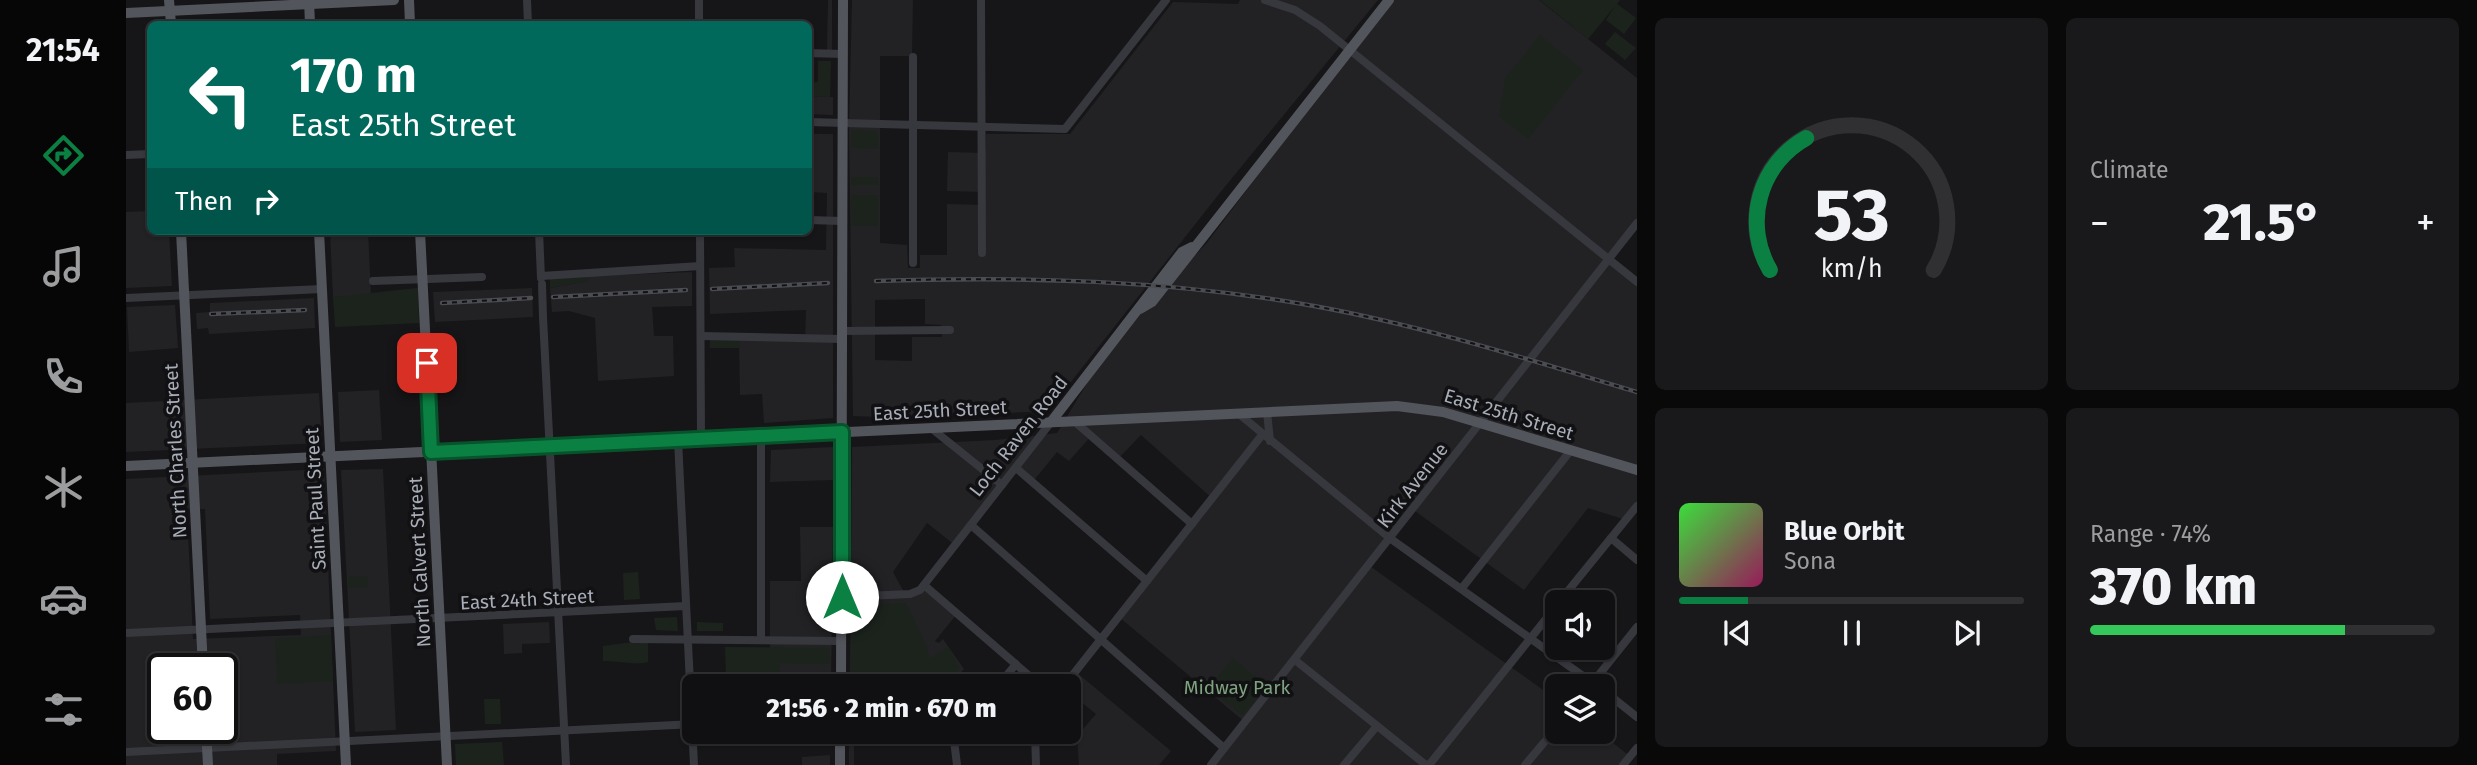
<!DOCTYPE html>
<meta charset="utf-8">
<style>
:root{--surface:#101012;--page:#19191b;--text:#f1f3f6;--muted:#9c9d9f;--line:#303032;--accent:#0b8043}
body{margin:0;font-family:"Fira Sans",sans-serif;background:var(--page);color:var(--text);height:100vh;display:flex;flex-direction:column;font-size:26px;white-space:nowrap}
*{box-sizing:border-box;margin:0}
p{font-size:23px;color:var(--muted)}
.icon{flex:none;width:38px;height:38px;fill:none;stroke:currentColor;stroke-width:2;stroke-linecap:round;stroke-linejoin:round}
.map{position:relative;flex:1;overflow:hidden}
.sheet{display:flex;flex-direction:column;gap:18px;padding:18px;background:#09090a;width:840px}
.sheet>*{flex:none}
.hud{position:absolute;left:21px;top:21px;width:665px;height:214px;border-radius:10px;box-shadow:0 2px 5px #0004,0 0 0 2px var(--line);background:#00695c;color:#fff;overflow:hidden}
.controls{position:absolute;left:1419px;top:590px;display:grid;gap:14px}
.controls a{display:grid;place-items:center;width:70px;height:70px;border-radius:10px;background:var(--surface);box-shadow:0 2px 5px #0004,0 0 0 2px var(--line);font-size:35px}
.speed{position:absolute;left:21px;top:653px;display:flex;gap:14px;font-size:35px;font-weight:700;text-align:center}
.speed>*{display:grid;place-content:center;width:91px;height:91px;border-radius:50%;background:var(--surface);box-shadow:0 2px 5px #0004,0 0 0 2px var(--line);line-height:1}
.speed .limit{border:4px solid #111;border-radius:10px;background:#fff;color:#111}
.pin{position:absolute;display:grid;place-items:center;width:60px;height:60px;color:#fff;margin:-30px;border-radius:14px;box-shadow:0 4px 10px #0006}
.me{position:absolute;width:77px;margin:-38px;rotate:0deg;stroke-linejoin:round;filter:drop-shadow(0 0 5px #0008)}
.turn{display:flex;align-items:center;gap:24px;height:147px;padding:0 28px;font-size:32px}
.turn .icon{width:91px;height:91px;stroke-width:2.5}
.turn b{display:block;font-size:49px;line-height:60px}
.then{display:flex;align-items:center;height:66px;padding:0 28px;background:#0003;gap:14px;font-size:26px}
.big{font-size:52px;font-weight:800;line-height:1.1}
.sheet .widget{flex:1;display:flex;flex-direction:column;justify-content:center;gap:10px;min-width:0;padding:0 24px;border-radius:10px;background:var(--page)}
.sheet .dial{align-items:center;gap:0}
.dial svg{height:182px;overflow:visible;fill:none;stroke:var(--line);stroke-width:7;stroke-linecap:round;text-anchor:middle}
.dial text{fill:var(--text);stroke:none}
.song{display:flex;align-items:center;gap:21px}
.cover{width:84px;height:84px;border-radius:10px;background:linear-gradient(135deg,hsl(120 70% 55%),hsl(330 70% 35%))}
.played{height:7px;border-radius:4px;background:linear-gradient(90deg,var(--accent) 20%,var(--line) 20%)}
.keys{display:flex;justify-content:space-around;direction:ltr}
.heat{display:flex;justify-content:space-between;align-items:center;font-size:38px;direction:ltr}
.charge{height:10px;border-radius:5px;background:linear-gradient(90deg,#34c759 74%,var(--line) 0)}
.sheet .tiles{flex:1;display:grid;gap:18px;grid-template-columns:repeat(2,1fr)}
.trip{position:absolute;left:556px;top:674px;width:399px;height:70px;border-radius:10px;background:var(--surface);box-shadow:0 2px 5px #0004,0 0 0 2px var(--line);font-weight:800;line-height:70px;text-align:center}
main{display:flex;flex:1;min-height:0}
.dock{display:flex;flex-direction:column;width:126px;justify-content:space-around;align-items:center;background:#060607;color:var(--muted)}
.dock .icon{width:49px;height:49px}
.dock .current{color:var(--accent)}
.dock b{font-size:32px;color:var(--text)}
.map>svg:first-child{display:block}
.built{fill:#222225;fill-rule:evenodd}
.green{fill:#1c231d}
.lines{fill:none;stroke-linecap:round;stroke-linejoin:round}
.minor{stroke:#37383d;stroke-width:8}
.major{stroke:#53555c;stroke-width:10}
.rail-casing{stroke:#4a4c52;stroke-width:4.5}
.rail{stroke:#111113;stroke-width:2;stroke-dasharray:5;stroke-linecap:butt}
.minor-bridge{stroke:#37383d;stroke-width:8}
.route-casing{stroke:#07532c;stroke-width:18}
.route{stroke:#0b8043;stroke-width:12}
.labels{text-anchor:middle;stroke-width:7;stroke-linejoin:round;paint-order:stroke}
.street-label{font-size:19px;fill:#a8adb8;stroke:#111113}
.park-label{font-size:19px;fill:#7fa381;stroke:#111113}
</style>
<main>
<nav class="dock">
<b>21:54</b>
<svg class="icon current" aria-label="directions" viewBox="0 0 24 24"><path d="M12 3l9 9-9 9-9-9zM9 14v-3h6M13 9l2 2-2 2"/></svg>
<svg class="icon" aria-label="music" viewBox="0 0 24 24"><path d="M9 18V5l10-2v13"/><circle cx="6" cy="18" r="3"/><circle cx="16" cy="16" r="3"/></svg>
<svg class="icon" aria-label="phone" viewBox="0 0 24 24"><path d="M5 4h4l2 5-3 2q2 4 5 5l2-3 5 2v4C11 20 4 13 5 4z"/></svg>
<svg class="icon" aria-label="climate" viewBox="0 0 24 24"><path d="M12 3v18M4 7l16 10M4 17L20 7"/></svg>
<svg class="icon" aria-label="car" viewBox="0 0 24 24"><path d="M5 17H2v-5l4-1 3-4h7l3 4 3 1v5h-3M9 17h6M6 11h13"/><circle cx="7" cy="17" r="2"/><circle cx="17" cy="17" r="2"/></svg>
<svg class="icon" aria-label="filters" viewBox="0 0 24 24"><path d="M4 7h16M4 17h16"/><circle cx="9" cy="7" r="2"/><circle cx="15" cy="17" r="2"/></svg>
</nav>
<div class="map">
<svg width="1511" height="765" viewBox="0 0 1511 765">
<rect width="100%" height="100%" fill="#161618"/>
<g class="built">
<path d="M702,0H706V50H701Z"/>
<path d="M726,0H787L786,56H754V243L781,245L782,268H794V255H821V204L859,205L858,192L821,191L822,152L859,153L860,134H944L1047,2L1112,4L1114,0H1252L1093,194L922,411L777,418L727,416L723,129ZM799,299V324L815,325L816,337H786V361L749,360V300Z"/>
<path d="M1264,0H1413L1511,78V222L1482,259L1511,283V513L1508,511L1500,520L1462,508L1398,590L1289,511L1244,566L1431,700L1432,732H1473L1505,757L1498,765H1086L1120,723L993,617L1087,499L1015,435L991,460L966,435L943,461L931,452L905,484L890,471L830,546L801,523L767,572L779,594L798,586L831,614L809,641L813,643L817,639L838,669L825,686H724L726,447L869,440L931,433L974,362L1013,313L1080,244Z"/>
<path d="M683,96L707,97V115L683,114Z"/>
<path d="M683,134H707V418L638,423L636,394L614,395L613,339L679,340L680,310L584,314L583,268L609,267L608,248L700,250L701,193L683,192Z"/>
<path d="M24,211V231H43L46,286L0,288V212Z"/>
<path d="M204,231H242L245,295L207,297Z"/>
<path d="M566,272V306L526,307L528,336H547L548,376L472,381L469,318L443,311L426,312L424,288L462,281V276Z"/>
<path d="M406,288L407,317L309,322L307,292Z"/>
<path d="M188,298L189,328L83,334L82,328L71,329L70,313L84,312V303Z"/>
<path d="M49,305L52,348L3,352L1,307Z"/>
<path d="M253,390L256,440L214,442L212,392Z"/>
<path d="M193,393L196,443L0,452V403Z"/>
<path d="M707,447V480L644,482L645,450Z"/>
<path d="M198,469L210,751L151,754V765H0V479ZM79,509L84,619L174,615L175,635L67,639L61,510ZM37,668H96V728H37Z"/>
<path d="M257,469L270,730L229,732L215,470Z"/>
<path d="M674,527H707L705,686H700V679H644V581H675Z"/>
<path d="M423,622L424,643L396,644V653L378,654L377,624Z"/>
<path d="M950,672L1045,751L1033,765H953L951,736L970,714L943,692V686H939Z"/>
<rect x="723" y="732" width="5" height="33"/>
<path d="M704,755V765H676V757Z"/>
</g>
<g class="green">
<path d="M1414,0H1494L1491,4L1510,18L1498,34L1480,20L1489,6L1462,39Z"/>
<path d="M1489,32L1510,48L1499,60L1479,44Z"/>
<path d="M1414,35L1457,70L1402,139L1373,116L1379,78Z"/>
<path d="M692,61H705L704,97L683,96V83L692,82Z"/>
<path d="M725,130L752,131V149L725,148Z"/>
<rect x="725" y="177" width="27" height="8"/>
<path d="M725,195H752V226H726Z"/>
<path d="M462,276L463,281L424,288V279Z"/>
<path d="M292,288L293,323L209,327L207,297Z"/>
<rect x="584" y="339" width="29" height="9"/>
<path d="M512,572L514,599L498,600L497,573Z"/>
<path d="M241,576L242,587L222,588V577Z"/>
<path d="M780,603L801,646L803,659L822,647L834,668L821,686H725V605Z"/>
<path d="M551,617L552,631L530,630L528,618Z"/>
<path d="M571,622L597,623V631H571Z"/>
<path d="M205,635L207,681L151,684L149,638Z"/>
<path d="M507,642L522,643V662C508,666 493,660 477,661V646Z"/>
<path d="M599,647L704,648V664L654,663L653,678L600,676Z"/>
<path d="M1107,658L1141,686L1116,716L1082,688Z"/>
<path d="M358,699H374L375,724H359Z"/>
<path d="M376,742L378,765H330L329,744Z"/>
</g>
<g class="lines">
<g class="minor">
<path d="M401,0L402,24"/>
<path d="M573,0V24"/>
<path d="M855,0L856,253"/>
<path d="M1139,0L1169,10L1194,26L1511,282"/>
<path d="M682,53L716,54"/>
<path d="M787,57V263"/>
<path d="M682,122L939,129L1040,0"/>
<path d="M0,155L24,154"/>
<path d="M682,220L716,221"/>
<path d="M413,231L415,278"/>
<path d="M574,231L575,439"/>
<path d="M415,276L574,266"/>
<path d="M247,281L356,277"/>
<path d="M0,298L196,289"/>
<path d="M417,317L440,765"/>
<path d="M716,331L824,330"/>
<path d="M575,336L716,339"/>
<path d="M1141,412L1144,441"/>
<path d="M1113,414L1265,539L1471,686"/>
<path d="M948,421L1066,524"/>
<path d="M805,428L876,485"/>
<path d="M635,436V640"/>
<path d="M552,440L568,765"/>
<path d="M890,468L1021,581"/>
<path d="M845,525L1098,748"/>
<path d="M1485,538L1511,560"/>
<path d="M798,585L915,686"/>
<path d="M1336,588L1445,450"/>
<path d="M716,597L784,594L794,590L925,422"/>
<path d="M1433,602L1511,506"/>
<path d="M0,633L560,606"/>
<path d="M507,639L715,641"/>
<path d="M1169,660L1300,765"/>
<path d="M872,686L890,664"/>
<path d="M938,686L1136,435"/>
<path d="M1464,686L1511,627"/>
<path d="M1477,690L1511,717"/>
<path d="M827,732L831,765"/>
<path d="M909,732L910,765"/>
<path d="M0,752L569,724"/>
<path d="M1085,765L1511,223"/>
<path d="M1218,765L1251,726"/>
<path d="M1303,765L1432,604"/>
<path d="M1399,765L1432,726"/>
<path d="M1497,765L1511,748"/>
</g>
<g class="major">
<path d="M43,0L45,24"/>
<path d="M283,0L284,24"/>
<path d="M183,1L184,24"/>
<path d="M0,13L268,0"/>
<path d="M55,231L77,668"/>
<path d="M193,231L220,765"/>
<path d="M294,231L321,765"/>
<path d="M1014,309L1026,302L1263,0"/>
<path d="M925,422L1056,252L1066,247"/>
<path d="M0,466L1271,406L1317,412L1511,470"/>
<path d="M715,686L717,0"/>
<path d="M80,728L82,765"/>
<path d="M714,732V765"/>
</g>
<g class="rail-casing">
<g id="rail">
<path d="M750,281C897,276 1043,280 1188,306C1298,326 1404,360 1511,392"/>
<path d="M586,289L702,283"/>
<path d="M427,297L560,290"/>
<path d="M316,303L405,298"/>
<path d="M85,314L179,310"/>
</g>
</g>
<use href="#rail" class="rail"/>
<path class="minor-bridge" d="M416,284L417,317"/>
</g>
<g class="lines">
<g class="route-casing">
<path id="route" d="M301,363L305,452L716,432V597"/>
</g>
<use href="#route" class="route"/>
</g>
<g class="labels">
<g class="street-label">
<text transform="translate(814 410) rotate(-3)" y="7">East 25th Street</text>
<text transform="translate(1383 414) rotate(17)" y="7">East 25th Street</text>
<text transform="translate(892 436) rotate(-52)" y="7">Loch Raven Road</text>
<text transform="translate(49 451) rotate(-93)" y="7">North Charles Street</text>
<text transform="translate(1286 485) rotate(-52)" y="7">Kirk Avenue</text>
<text transform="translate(189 499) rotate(-93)" y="7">Saint Paul Street</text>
<text transform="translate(293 562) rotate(-93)" y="7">North Calvert Street</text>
<text transform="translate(401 599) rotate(-3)" y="7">East 24th Street</text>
</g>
<g class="park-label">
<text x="1111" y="694">Midway Park</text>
</g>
</g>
</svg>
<div class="controls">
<a><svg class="icon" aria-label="sound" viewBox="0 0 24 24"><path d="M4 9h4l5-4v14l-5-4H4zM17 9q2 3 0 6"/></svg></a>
<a><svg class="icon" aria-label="layers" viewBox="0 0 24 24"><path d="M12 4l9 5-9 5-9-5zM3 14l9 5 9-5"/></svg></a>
</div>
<div class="speed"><div class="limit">60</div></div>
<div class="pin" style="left:301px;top:363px;background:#d93025"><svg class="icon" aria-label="arrive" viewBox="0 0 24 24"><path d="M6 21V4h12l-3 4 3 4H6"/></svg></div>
<svg class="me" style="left:716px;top:597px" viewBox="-20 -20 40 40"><circle r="19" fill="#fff"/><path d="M0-13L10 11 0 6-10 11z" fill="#0b8043"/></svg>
<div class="trip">21:56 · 2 min · 670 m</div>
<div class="hud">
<div class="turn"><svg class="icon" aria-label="left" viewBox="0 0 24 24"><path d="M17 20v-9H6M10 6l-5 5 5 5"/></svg><div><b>170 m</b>East 25th Street</div></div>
<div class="then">Then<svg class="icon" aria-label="right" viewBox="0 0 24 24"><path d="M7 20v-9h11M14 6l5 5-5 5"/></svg></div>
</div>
</div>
<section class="sheet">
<div class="tiles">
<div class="widget dial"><svg viewBox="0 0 100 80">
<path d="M14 69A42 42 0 1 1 86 69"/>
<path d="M14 69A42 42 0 0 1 30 11" stroke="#0b8043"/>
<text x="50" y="56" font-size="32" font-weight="700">53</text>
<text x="50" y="72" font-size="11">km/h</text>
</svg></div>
<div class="widget"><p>Climate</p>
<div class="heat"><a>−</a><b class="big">21.5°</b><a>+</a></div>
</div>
<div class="widget">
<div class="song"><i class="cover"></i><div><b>Blue Orbit</b><p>Sona</p></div></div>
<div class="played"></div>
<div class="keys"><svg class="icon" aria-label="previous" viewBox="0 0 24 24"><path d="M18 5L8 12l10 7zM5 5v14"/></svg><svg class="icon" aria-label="pause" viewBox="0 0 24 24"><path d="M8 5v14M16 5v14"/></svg><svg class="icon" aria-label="next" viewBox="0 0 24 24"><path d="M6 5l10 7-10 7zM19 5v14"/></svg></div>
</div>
<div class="widget"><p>Range · 74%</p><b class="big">370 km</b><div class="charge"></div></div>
</div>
</section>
</main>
